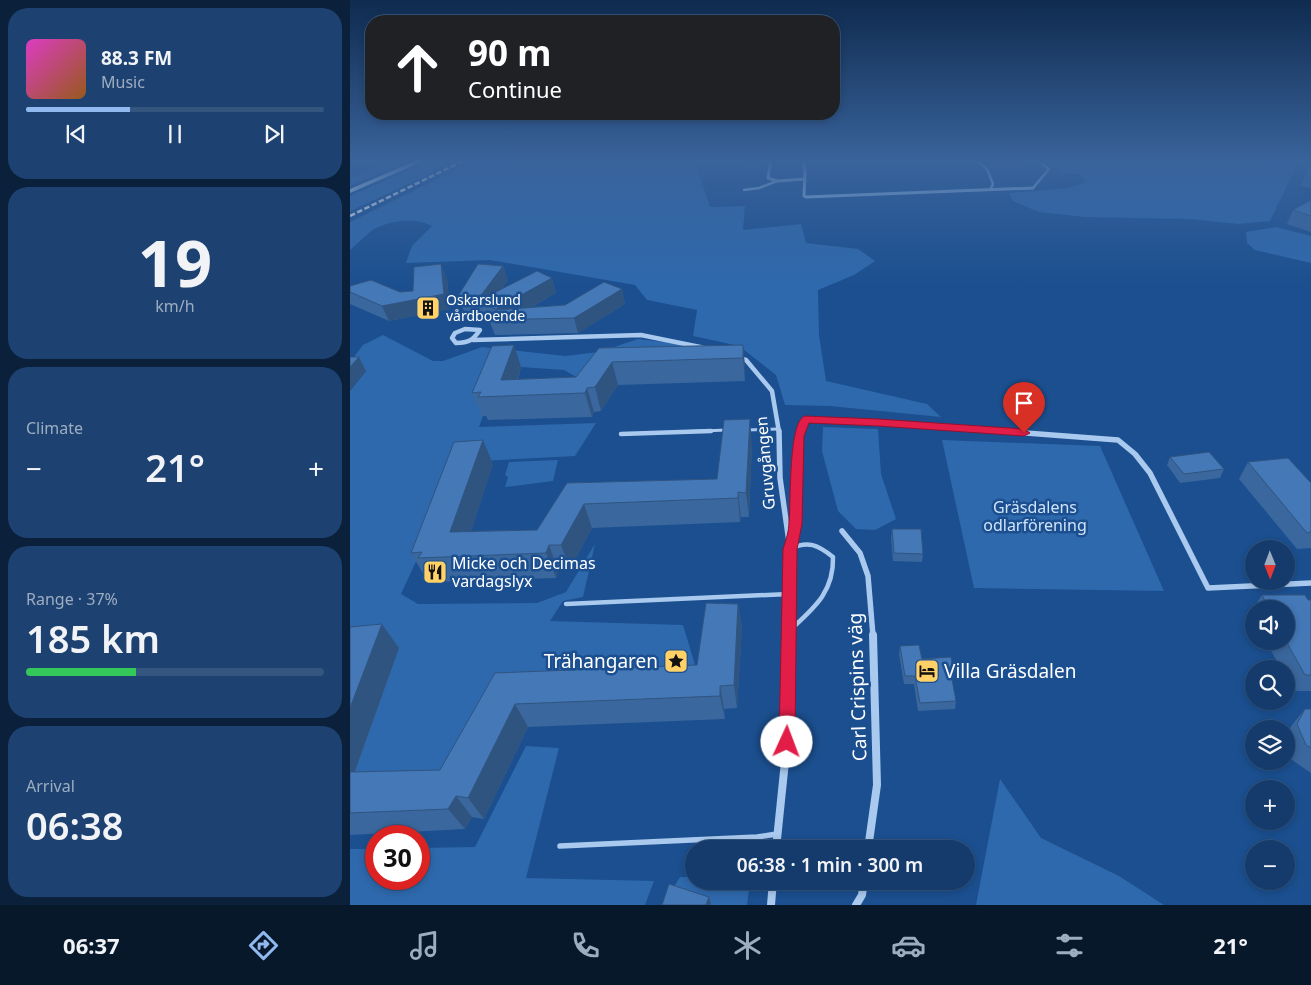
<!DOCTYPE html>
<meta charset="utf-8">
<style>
:root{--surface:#143b6b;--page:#1d4271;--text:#f1f3f6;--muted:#9dadc1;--line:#33557e;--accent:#90b9f0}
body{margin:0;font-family:"Noto Sans",sans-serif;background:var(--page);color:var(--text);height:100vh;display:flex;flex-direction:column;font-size:19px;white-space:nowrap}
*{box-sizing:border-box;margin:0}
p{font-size:16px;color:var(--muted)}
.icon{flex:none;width:28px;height:28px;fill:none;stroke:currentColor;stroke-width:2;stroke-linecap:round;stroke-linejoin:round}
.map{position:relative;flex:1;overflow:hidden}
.sheet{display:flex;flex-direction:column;gap:8px;padding:8px;background:#0b203b;width:350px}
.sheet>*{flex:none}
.top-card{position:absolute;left:15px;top:15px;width:475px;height:105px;border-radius:20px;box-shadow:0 2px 8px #0003,0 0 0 1px var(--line);background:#202124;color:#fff;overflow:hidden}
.needle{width:32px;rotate:179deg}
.tools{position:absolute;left:895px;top:540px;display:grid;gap:10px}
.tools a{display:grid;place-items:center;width:50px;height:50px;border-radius:50%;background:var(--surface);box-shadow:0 2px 8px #0003,0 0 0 1px var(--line);font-size:25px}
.speed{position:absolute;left:15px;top:825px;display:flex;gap:10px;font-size:25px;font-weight:700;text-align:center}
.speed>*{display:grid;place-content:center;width:65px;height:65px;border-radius:50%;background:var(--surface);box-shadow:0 2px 8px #0003,0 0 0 1px var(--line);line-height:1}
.speed .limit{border:8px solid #d22;background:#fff;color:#111}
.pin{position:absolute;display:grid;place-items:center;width:42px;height:42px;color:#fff;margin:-51px -21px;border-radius:50% 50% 50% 0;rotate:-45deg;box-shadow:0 0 5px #0007}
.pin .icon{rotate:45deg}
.me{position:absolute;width:55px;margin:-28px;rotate:2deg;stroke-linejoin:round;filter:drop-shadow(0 0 4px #0008)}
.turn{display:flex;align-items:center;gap:18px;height:105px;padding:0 20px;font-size:22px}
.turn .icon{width:65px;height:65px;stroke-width:2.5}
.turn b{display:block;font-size:35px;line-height:42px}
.big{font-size:38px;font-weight:600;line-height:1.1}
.sheet .card{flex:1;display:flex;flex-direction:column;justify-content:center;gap:8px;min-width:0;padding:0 18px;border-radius:20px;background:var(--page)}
.sheet .dial{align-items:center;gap:0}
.dial b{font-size:65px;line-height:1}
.song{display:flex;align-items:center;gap:15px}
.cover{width:60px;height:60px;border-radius:8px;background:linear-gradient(135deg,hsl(310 70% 55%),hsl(30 70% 35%))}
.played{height:5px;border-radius:2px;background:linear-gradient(90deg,var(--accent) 35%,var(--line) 35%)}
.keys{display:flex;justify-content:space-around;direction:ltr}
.heat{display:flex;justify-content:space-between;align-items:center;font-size:28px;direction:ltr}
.charge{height:8px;border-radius:4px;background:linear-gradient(90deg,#34c759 37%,var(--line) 0)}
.trip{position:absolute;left:335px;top:840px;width:290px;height:50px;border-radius:25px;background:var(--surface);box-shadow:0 2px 8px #0003,0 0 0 1px var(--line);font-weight:600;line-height:50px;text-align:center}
.tabs{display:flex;height:80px;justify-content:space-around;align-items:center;background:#08182b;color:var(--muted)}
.tabs .icon{width:35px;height:35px}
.tabs .active{color:var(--accent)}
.tabs b{font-size:22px;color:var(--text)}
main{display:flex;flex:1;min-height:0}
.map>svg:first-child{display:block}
.green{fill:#2e69ad}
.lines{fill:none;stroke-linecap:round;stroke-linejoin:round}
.lane-far3{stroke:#a9c9ee;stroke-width:2.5}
.lane-far2{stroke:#a9c9ee;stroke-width:3}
.lane-far1{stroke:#a9c9ee;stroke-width:4.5}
.lane{stroke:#a9c9ee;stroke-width:5.5}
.street-far3{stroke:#a9c9ee;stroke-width:3}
.street-far2{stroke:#a9c9ee;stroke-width:4.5}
.street-far1{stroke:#a9c9ee;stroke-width:5.5}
.street{stroke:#a9c9ee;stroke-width:8}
.secondary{fill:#d6e6fa;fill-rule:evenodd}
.rail{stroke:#fff;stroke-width:2.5;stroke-dasharray:5.5 2.5;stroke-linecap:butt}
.wall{fill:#3a679d}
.shaded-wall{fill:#305480}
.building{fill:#4478b7;stroke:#305480}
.route{fill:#e11d48;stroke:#92132f}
.labels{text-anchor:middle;stroke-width:5;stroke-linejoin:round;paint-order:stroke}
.far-poi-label{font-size:14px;fill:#fff;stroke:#1b4f8f;text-anchor:start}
.street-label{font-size:16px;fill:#fff;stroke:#1b4f8f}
.park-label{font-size:16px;fill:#cfe3fa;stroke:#1b4f8f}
.poi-label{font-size:16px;fill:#fff;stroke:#1b4f8f;text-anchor:start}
.near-poi-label{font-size:19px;fill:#fff;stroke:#1b4f8f;text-anchor:end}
.near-street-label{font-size:19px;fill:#fff;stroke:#1b4f8f}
</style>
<main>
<section class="sheet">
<div class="card">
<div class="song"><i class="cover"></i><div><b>88.3 FM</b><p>Music</p></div></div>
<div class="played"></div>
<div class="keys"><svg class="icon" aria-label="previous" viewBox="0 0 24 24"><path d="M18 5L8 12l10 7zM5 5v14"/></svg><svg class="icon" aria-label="pause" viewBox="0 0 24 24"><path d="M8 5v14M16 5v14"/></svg><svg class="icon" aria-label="next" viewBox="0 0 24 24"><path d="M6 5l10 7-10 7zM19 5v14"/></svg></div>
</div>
<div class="card dial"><b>19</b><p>km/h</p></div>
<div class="card"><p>Climate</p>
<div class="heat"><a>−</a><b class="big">21°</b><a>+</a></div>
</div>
<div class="card"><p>Range · 37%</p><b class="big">185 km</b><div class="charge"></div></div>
<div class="card"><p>Arrival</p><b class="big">06:38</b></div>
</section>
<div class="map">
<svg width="961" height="905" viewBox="0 0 961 905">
<rect width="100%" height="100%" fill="#1b4f8f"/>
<g class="green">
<path d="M49,159H64L0,186V178Z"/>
<path d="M85,159H102L82,169V173L0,211V196Z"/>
<path d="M128,159H352L346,164L360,207L395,206L393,230L451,224L456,243L508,249L525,261L504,275L468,290L469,335L476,381L577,404L591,417L480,406L435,405L426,375L389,346L343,336L347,310L297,300L285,285L140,260L56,263L62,246L82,226C66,217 37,220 21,231C14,237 7,244 0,250V222Z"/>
<path d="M704,159H961V168L947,165L920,221L888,224L839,219L735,217L689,212L663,201L659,193L719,188L736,182L729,174H709Z"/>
<path d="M926,227L961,236V263L905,250L897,243L896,232Z"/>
<path d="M33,335L83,361H93L132,347L215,356L249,352L288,339L324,343L352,350L230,379L214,370L171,367L150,369L129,427L246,423L225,456L112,462L51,594L68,604L187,603L216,592L245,544L233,597L213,601L200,621L333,625L352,688L159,696L107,792L0,794V391L16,371L0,362L13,345Z"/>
<path d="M473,427L528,429L531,474L546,519L525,530L506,529L488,511L472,451Z"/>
<path d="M592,440L750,446L814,591L624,588Z"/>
<path d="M208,460L203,481L155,487L158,477L155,475L159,462Z"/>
<path d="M176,746L209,748L176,878L304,881L295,905H0V849H26V879H69V848L125,847Z"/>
<path d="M650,779L691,838L769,876L814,905H626Z"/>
<path d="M330,877H344V881H400L397,905H338L317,898Z"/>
</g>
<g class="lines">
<g class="lane-far3">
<path d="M625,159L637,169L643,184L640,190"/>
<path d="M683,188L699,169L692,164"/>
<path d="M394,190L409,188L427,181"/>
</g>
<g class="lane-far2">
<path d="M396,430L429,429"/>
<path d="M328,432L377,430"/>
</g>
<g class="lane-far1">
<path d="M271,434L361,431"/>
<path d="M440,549C458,540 468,545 483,557C484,592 464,608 440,630"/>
<path d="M216,604L439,594"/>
</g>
<path class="lane" d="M210,846L407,837L427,834"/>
<g class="street-far3">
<path d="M421,159L418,178L427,181L455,179"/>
<path d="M452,159L455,170L454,196L456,197L683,188"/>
</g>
<g class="street-far2">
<path d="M115,329L130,330C123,340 119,343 106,343L102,338L105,333Z"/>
<path d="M123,340L291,335L355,348"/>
<path d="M389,358L396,360L422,391L429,432"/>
<path d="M451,432L455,419L666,432"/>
</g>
<g class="street-far1">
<path d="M429,431L430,478L440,549L439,636"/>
<path d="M648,431L768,440L785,454L800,473L858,588L961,583"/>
<path d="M492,531L510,553L518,576L523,636"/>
<path d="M441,546C447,508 442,468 452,431"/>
</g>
<g class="street">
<path d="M426,849L437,742L439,635"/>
<path d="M518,849L527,785L523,635"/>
<path d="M421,905L423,881"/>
<path d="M506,905L512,895L514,881"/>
</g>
<path class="secondary" d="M70,159H78L0,193V189Z"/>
<path class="rail" d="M0,216L117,159"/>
</g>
<g class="wall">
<path d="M389,159H409L410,161L411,167L396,169Z"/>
<path d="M631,159H696V161L652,171Z"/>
<path d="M961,164V188L951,186L956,173Z"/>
<path d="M961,200V232L937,224L943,210Z"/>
<path d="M153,266L158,280L151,290L202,278L206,293L182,307L215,305L272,289L275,304L228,333L145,335L139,320L114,311L108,296Z"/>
<path d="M97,279L100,309L39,321L0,304V286L50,292L63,291Z"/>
<path d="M393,345L395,368V381L268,385L251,411L244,412L242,417L138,420L136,416H132L122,393L171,367L168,379L226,377L249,348Z"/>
<path d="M402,443L399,517H391L390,522L242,528L220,569L208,570L206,578L82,582L78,576L75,577L61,553L143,464L121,531L187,530L217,483L367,479Z"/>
<path d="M820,457L874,469L870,478L830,483L817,465Z"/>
<path d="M898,462L961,483V548L947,549L889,479Z"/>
<path d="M542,529L573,554L572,562L543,561L541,538Z"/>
<path d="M912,595L961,600V691H942L936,680V669H931L916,641H936V609H904V617L901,612Z"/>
<path d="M388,604L392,627L387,708L374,709L375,719L178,727L134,819L122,817L115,829L0,835V627L49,648L5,772L90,770L145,673L347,665Z"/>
<path d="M550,646L572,659L604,674L602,682L606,701L605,709L568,711L564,684H554L549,654Z"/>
<path d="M955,709H961V773L942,760L936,746V735L942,725Z"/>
</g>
<g class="shaded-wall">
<path d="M656,159H696V161L652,171L654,160Z"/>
<path d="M410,161L411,167L396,169L395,163Z"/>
<path d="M91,264L97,279L100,309L39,321L32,306L94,294Z"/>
<path d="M153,266L158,280L139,307L126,302L131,317L126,302Z"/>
<path d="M202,278L206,293L160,319L146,309Z"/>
<path d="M272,289L275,304L228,333L224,318Z"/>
<path d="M164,345L171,367L162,396L151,380Z"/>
<path d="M393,345L395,368V381L393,358Z"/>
<path d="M9,357L16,371L0,391V367Z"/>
<path d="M262,362L268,385L251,411L245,387Z"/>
<path d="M237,388L244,412L242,417L235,393Z"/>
<path d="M400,419L402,443L399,517L396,493Z"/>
<path d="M133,440L143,464L113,556L100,532Z"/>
<path d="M388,492L391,517L390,522L388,498Z"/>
<path d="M234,504L242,528L220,569L211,545Z"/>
<path d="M199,545L208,570L206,578L196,553Z"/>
<path d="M388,604L392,627L387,708L384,685Z"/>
<path d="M32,624L49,648L0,785V708Z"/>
<path d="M370,686L374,709L375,719L370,696Z"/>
<path d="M165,704L178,727L134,819L118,798Z"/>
<path d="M106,796L122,817L115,829L98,809Z"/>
<path d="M359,897L361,905H356Z"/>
</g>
<g class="building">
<path d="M393,159H409L410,161L395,163Z"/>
<path d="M961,164V174L956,173Z"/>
<path d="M961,200V216L943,210Z"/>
<path d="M91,264L94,294L32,306L0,292V286L21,280L50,292L63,291L64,267Z"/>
<path d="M128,264L153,266L126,302L108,296Z"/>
<path d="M187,271L202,278L146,309L126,302Z"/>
<path d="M254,282L272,289L224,318L139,320L146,310L215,305Z"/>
<path d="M164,345L151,380L226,377L249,348L393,345V358L262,362L245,387L237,388L235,393L128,397L131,392L122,393L142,346Z"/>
<path d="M0,357H9L0,367Z"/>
<path d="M400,419L396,493L388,492V498L234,504L211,545H199L196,553L68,558L72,552L61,553L104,442L133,440L100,532L187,530L217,483L367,479L374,420Z"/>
<path d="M859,452L874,469L834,474L820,457Z"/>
<path d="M938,458L961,483V532L957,533L898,462Z"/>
<path d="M542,529H571L573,554L544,553Z"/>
<path d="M912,595H955L958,600H961V675H955L936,641V609H919Z"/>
<path d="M356,603L388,604L384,685L370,686V696L165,704L118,798L106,796L98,809L0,813V772L90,770L145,673L347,665Z"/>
<path d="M32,624L0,708V627Z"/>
<path d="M569,645L572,659L601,657L604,674H601L606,701L570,703L565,676H555L550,646Z"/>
<path d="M955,709H961V748L956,745L947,724Z"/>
<path d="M319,884L359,897L356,905H312Z"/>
</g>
<linearGradient id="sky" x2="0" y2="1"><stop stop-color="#0f2b4f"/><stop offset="0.56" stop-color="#39639b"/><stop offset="1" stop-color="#39639b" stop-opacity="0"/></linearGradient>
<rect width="961" height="286" fill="url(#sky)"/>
<path class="route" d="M455,416L528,419L674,429L680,433L674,436L528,426L459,423L454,436L452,524L447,549L445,742L443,748L437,750L431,748L429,742L433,549C436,540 439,531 439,522C441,504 438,420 455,416Z"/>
<defs>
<g id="building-square" transform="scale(1.25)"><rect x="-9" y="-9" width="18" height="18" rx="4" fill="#ffd166" stroke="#1b4f8f"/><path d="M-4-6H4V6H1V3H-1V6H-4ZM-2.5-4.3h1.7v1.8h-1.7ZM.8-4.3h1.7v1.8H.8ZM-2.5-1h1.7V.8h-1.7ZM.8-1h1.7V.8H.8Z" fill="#111"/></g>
<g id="restaurant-square" transform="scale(1.25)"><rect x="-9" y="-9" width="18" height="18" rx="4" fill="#ffd166" stroke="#1b4f8f"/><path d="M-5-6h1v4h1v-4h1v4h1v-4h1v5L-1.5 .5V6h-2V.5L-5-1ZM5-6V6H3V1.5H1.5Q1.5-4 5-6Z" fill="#111"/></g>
<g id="sight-square" transform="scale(1.25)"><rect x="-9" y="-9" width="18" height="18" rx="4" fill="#ffd166" stroke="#1b4f8f"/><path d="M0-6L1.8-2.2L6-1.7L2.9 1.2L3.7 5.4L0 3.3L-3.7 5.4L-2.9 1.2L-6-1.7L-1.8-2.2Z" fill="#111"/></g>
<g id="hotel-square" transform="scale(1.25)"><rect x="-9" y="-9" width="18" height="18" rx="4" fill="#ffd166" stroke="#1b4f8f"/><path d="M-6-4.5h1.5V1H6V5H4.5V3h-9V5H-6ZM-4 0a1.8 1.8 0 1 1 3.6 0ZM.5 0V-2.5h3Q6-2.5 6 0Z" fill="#111"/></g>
</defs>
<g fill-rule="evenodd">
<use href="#building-square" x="78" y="308"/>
<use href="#restaurant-square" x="85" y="572"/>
<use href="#sight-square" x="326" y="661"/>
<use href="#hotel-square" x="577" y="671"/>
</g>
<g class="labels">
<g class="far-poi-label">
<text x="96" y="305">Oskarslund<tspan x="96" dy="16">vårdboende</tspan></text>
</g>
<g class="street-label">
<text transform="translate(415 463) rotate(-95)" y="6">Gruvgången</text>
</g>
<g class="park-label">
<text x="685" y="513">Gräsdalens<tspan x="685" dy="18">odlarförening</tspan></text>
</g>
<g class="poi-label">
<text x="102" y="569">Micke och Decimas<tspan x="102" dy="18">vardagslyx</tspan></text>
</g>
<g class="near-poi-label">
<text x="308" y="668">Trähangaren</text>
<text x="594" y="678" text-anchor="start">Villa Gräsdalen</text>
</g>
<g class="near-street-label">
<text transform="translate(507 687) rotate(-92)" y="7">Carl Crispins väg</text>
</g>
</g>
</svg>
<div class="tools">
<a><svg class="needle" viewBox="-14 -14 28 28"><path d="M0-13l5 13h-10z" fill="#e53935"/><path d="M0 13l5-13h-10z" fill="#9dadc1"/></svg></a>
<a><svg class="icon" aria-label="sound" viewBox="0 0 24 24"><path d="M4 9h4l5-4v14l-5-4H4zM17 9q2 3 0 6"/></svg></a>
<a><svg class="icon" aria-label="search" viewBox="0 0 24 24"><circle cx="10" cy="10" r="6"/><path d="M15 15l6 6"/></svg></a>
<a><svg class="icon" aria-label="layers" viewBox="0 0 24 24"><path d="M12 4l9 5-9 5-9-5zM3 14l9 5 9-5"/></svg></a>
<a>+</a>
<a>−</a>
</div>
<div class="speed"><div class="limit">30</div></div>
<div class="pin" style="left:674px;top:433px;background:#d93025"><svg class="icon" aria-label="arrive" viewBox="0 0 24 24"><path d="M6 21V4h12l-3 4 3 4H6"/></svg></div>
<svg class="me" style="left:437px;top:742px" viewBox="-20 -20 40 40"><circle r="19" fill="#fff"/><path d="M0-13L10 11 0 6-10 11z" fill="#e11d48"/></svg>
<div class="trip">06:38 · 1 min · 300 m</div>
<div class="top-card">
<div class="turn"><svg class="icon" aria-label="ahead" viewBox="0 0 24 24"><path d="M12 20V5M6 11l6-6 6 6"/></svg><div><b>90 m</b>Continue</div></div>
</div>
</div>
</main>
<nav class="tabs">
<b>06:37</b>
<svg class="icon active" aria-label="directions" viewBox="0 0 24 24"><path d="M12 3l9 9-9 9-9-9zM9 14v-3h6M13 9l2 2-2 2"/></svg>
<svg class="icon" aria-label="music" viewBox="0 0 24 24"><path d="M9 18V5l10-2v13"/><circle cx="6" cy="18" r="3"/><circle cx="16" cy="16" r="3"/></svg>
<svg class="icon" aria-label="phone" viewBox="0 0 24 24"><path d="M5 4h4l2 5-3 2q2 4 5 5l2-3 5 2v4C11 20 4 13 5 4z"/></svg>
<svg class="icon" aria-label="climate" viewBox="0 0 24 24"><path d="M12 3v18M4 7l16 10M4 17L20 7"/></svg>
<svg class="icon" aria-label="car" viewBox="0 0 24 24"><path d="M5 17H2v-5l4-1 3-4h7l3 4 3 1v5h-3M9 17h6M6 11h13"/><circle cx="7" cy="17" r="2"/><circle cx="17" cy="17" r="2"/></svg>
<svg class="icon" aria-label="filters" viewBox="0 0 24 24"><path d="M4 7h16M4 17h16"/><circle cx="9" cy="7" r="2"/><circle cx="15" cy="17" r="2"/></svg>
<b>21°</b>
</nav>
